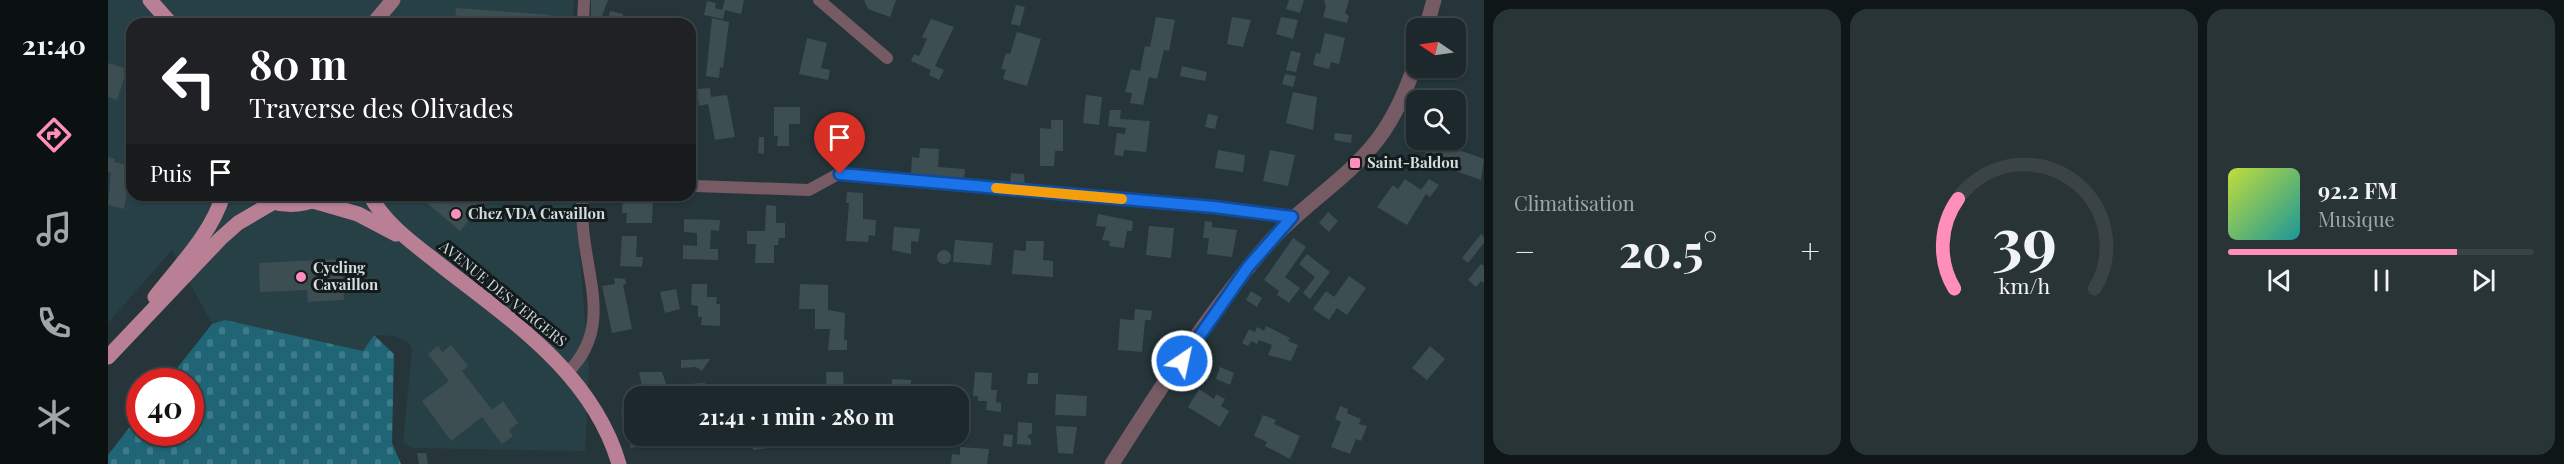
<!DOCTYPE html>
<html lang="fr">
<meta charset="utf-8">
<style>
:root{--surface:#1c282b;--page:#293437;--text:#f1f3f6;--muted:#a0a6a9;--line:#3a4447;--accent:#ff8eba}
body{margin:0;font-family:"Playfair Display",serif;background:var(--page);color:var(--text);height:100vh;display:flex;flex-direction:column;font-size:22px;white-space:nowrap}
*{box-sizing:border-box;margin:0}
p{font-size:20px;color:var(--muted)}
.icon{flex:none;width:33px;height:33px;fill:none;stroke:currentColor;stroke-width:2;stroke-linecap:round;stroke-linejoin:round}
.map{position:relative;flex:1;overflow:hidden}
.side{display:flex;flex-direction:column;gap:9px;padding:9px;background:#0f1618;width:1080px}
.side>*{flex:none}
.banner{position:absolute;left:18px;top:18px;width:570px;height:183px;border-radius:18px;box-shadow:0 2px 4px #0004,0 0 0 2px var(--line);background:#202124;color:#fff;overflow:hidden}
.needle{width:39px;rotate:283deg}
.buttons{position:absolute;left:1298px;top:18px;display:grid;gap:12px}
.buttons a{display:grid;place-items:center;width:60px;height:60px;border-radius:12px;background:var(--surface);box-shadow:0 2px 4px #0004,0 0 0 2px var(--line);font-size:30px}
.speed{position:absolute;left:18px;top:368px;display:flex;gap:12px;font-size:30px;font-weight:700;text-align:center}
.speed>*{display:grid;place-content:center;width:78px;height:78px;border-radius:50%;background:var(--surface);box-shadow:0 2px 4px #0004,0 0 0 2px var(--line);line-height:1}
.speed .limit{border:9px solid #d22;background:#fff;color:#111}
.pin{position:absolute;display:grid;place-items:center;width:51px;height:51px;color:#fff;margin:-62px -26px;border-radius:50% 50% 50% 0;rotate:-45deg;box-shadow:0 0 6px #0007}
.pin .icon{rotate:45deg}
.me{position:absolute;width:66px;margin:-33px;rotate:34deg;stroke-linejoin:round;filter:drop-shadow(0 0 4px #0008)}
.turn{display:flex;align-items:center;gap:21px;height:126px;padding:0 24px;font-size:27px}
.turn .icon{width:78px;height:78px;stroke-width:2.5}
.turn b{display:block;font-size:42px;line-height:51px}
.then{display:flex;align-items:center;height:57px;padding:0 24px;background:#0003;gap:12px;font-size:22px}
.big{font-size:45px;font-weight:700;line-height:1.1}
.side .widget{flex:1;display:flex;flex-direction:column;justify-content:center;gap:9px;min-width:0;padding:0 21px;border-radius:18px;background:var(--page)}
.side .dial{align-items:center;gap:0}
.dial svg{height:156px;overflow:visible;fill:none;stroke:var(--line);stroke-width:7;stroke-linecap:round;text-anchor:middle}
.dial text{fill:var(--text);stroke:none}
.song{display:flex;align-items:center;gap:18px}
.cover{width:72px;height:72px;border-radius:9px;background:linear-gradient(135deg,hsl(70 70% 55%),hsl(180 70% 35%))}
.played{height:6px;border-radius:3px;background:linear-gradient(90deg,var(--accent) 75%,var(--line) 75%)}
.keys{display:flex;justify-content:space-around;direction:ltr}
.heat{display:flex;justify-content:space-between;align-items:center;font-size:33px;direction:ltr}
.side .tiles{flex:1;display:grid;gap:9px;grid-template-columns:repeat(3,1fr)}
.trip{position:absolute;left:516px;top:386px;width:345px;height:60px;border-radius:18px;background:var(--surface);box-shadow:0 2px 4px #0004,0 0 0 2px var(--line);font-weight:700;line-height:60px;text-align:center}
main{display:flex;flex:1;min-height:0}
.tab-bar{display:flex;flex-direction:column;width:108px;justify-content:space-around;align-items:center;background:#0b1011;color:var(--muted)}
.tab-bar .icon{width:42px;height:42px}
.tab-bar .on{color:var(--accent)}
.tab-bar b{font-size:27px;color:var(--text)}
.map>svg:first-child{display:block}
.built{fill:#274046}
.cemetery{fill:url(#cemetery-stones)}
.building{fill:#3d4e53}
.lines{fill:none;stroke-linecap:round;stroke-linejoin:round}
.minor{stroke:#765a64;stroke-width:12}
.tertiary{stroke:#765a64;stroke-width:15}
.secondary{stroke:#9c6f7f;stroke-width:15}
.primary{stroke:#b97f94;stroke-width:15}
.route-casing{stroke:#114b97;stroke-width:15}
.route{stroke:#1a73e8;stroke-width:10}
.slow{stroke:#f59e0b;stroke-width:10}
.poi-dot{fill:#ff8eba;stroke:#141b1d;stroke-width:2}
.labels{text-anchor:middle;stroke-width:6;stroke-linejoin:round;paint-order:stroke}
.poi-label{font-size:15px;font-weight:bold;fill:#d3dcdf;stroke:#141b1d;text-anchor:start}
.street-label{font-size:15px;fill:#d3dcdf;stroke:#141b1d}
</style>
<main>
<nav class="tab-bar">
<b>21:40</b>
<svg class="icon on" aria-label="directions" viewBox="0 0 24 24"><path d="M12 3l9 9-9 9-9-9zM9 14v-3h6M13 9l2 2-2 2"/></svg>
<svg class="icon" aria-label="music" viewBox="0 0 24 24"><path d="M9 18V5l10-2v13"/><circle cx="6" cy="18" r="3"/><circle cx="16" cy="16" r="3"/></svg>
<svg class="icon" aria-label="phone" viewBox="0 0 24 24"><path d="M5 4h4l2 5-3 2q2 4 5 5l2-3 5 2v4C11 20 4 13 5 4z"/></svg>
<svg class="icon" aria-label="climate" viewBox="0 0 24 24"><path d="M12 3v18M4 7l16 10M4 17L20 7"/></svg>
</nav>
<div class="map">
<svg width="1376" height="464" viewBox="0 0 1376 464">
<defs>
<pattern id="cemetery-stones" width="16" height="16" patternUnits="userSpaceOnUse" patternTransform="scale(1.5)"><rect width="16" height="16" fill="#1f6575"/><path d="M2 7V4a2 2 0 0 1 4 0v3zM10 15v-3a2 2 0 0 1 4 0v3z" fill="#3f7a88"/></pattern>
</defs>
<rect width="100%" height="100%" fill="#253539"/>
<path class="built" d="M0,0H466L465,24H24V195H467L481,370L477,451L304,448L295,443L304,349L301,343L286,336L266,335L255,351L117,320L104,324L64,250L0,323Z"/>
<path class="cemetery" d="M117,320L255,351L266,335L286,354L284,443L293,464H0V455L31,415L32,432H82V381H59L104,324Z"/>
<g class="building">
<path d="M483,0H500L494,16L483,17Z"/>
<path d="M617,0H636L633,14L617,10L615,19L596,15L599,1L608,3L607,8L614,10Z"/>
<path d="M756,0H788L782,17L760,9Z"/>
<path d="M1181,0H1196L1192,13L1178,9Z"/>
<path d="M1216,0H1241L1237,13L1241,16L1239,23L1215,17L1218,6Z"/>
<path d="M908,5L917,7L912,26L903,24Z"/>
<path d="M348,8L442,15V24H347Z"/>
<path d="M502,11L515,14L513,24H499Z"/>
<path d="M1048,17L1067,20L1061,51L1056,50L1049,79L1041,77L1035,105L1022,103L1024,93L1017,92L1023,69L1032,71L1037,46L1042,47Z"/>
<path d="M1124,17L1143,20L1135,47L1119,44Z"/>
<path d="M1173,17L1190,20L1185,39L1168,34Z"/>
<path d="M604,18L621,22L615,68L612,67L611,78L598,76Z"/>
<path d="M823,19L846,27L827,66L836,70L831,80L821,75L823,70L803,61L806,54L811,56L819,39L814,37Z"/>
<path d="M909,32L933,39L919,86L895,79L898,70L893,69L898,53L902,54Z"/>
<path d="M1217,33L1237,38L1231,64L1223,62L1221,69L1205,65L1208,53L1212,54Z"/>
<path d="M699,38L719,43L713,68L722,70L720,80L691,74Z"/>
<path d="M1183,51L1193,53L1188,72L1178,70Z"/>
<path d="M0,63L19,69L9,100L0,97Z"/>
<path d="M1074,66L1099,72L1097,81L1072,76Z"/>
<path d="M1177,74L1188,76L1185,87L1174,84Z"/>
<path d="M602,88L603,97L619,95L627,137L607,140L600,104L591,106L589,89Z"/>
<path d="M1185,92L1209,97L1205,130L1178,123Z"/>
<path d="M978,95L994,97L991,125L975,123Z"/>
<path d="M666,107H692V124H681V146H669L670,136H666Z"/>
<path d="M1002,110H1013L1012,119L1042,121L1038,152L1016,150L1015,156L1006,155L1009,133L1017,134L1018,128L1000,126Z"/>
<path d="M1100,114L1110,116L1107,129L1097,127Z"/>
<path d="M943,120H955V151H947L946,166H932V128L943,129Z"/>
<path d="M1227,133L1244,135L1243,143L1226,140Z"/>
<path d="M651,137H656V154L650,153Z"/>
<path d="M1321,142L1333,146L1334,144L1376,159L1373,180L1315,159Z"/>
<path d="M812,148L831,149L830,167L857,169L856,179L803,174L804,157L811,158Z"/>
<path d="M1110,150L1137,155L1135,172L1107,168Z"/>
<path d="M1162,150L1187,155L1180,186L1155,181Z"/>
<path d="M0,157L7,159L6,162L24,166L16,209L0,205L3,173L0,172Z"/>
<path d="M903,173L916,174L917,187L902,185Z"/>
<path d="M1297,179L1313,190L1321,179L1331,185L1322,197L1318,194L1299,225L1269,207L1285,185L1290,189Z"/>
<path d="M739,192L755,193V219L768,220L767,236L761,235L760,242L738,241L741,203H738Z"/>
<path d="M310,195H381L352,231Z"/>
<path d="M515,195H545L544,223H518L519,213H514Z"/>
<path d="M658,205L668,206V223H677V238H671L670,245H666V263H647L648,244H639V231H657Z"/>
<path d="M1220,212L1230,221L1221,232L1211,223Z"/>
<path d="M990,214L1025,221L1024,231H1019L1016,248L1001,246L1002,241L994,240L998,227L988,226Z"/>
<path d="M576,219L612,220L611,231L603,230L602,249H610V260L575,259V245L589,246V233L576,232Z"/>
<path d="M1097,221L1104,222V227L1129,230L1124,257L1099,254L1101,238H1095Z"/>
<path d="M1041,226L1066,228L1063,258L1038,255Z"/>
<path d="M786,227L812,229L810,242L803,241V254L784,250Z"/>
<path d="M1373,234L1376,237V243L1360,263L1354,258Z"/>
<path d="M514,236H529L528,257H535L534,267L512,266Z"/>
<path d="M1185,238L1198,247L1177,277L1192,288L1181,303L1169,295L1171,291L1156,280Z"/>
<path d="M847,240L885,243L883,265L845,262Z"/>
<path d="M918,241H936L935,260L945,261V277L904,274L906,250L918,251Z"/>
<circle cx="836" cy="257" r="7"/>
<path d="M1199,254L1222,272L1202,299L1195,293L1207,277L1191,264Z"/>
<path d="M234,259L236,300L200,302L199,290L152,292L151,263Z"/>
<path d="M1373,264L1376,266V283L1373,281L1368,287L1360,280Z"/>
<path d="M1241,276L1258,288L1239,315L1229,308L1221,320L1205,309L1218,291L1226,297Z"/>
<path d="M506,278L517,279L518,284L515,285L524,329L504,333L494,286L507,284Z"/>
<path d="M584,284H599V297H609L608,304H612V326L593,325L594,317H590V306L583,305Z"/>
<path d="M692,284L720,285V310L737,313L736,340H739V350H720L722,329H707V309H691Z"/>
<path d="M568,289L572,309L557,313L552,292Z"/>
<path d="M1143,291L1154,298L1149,307L1138,300Z"/>
<path d="M1027,309L1044,311L1043,320H1037L1034,352L1010,350L1012,319L1026,320Z"/>
<path d="M1158,326L1182,338L1180,341L1190,345L1183,361L1160,355L1164,345L1151,340L1149,344L1143,341L1140,346L1134,343L1141,329L1147,332L1149,327L1156,331Z"/>
<path d="M343,345L360,366L354,371L384,410L395,401L410,423L401,430L405,436L394,444L374,417L343,441L314,401L341,381L320,354L330,346L334,352Z"/>
<path d="M1322,346L1337,359L1319,380L1304,368Z"/>
<path d="M602,359L594,371L588,367L573,368V360Z"/>
<path d="M1112,367L1126,373L1122,385L1108,379Z"/>
<path d="M531,372H554L561,393L536,396Z"/>
<path d="M718,372H735L736,396H719Z"/>
<path d="M867,372L884,373L883,390H889L888,402L893,403V412L878,410L879,401H870V396H865Z"/>
<path d="M920,373H930V384H919Z"/>
<path d="M784,379L803,380L802,396H783Z"/>
<path d="M597,383L598,396H581L580,384Z"/>
<path d="M1091,389L1106,399L1108,394L1117,399L1113,406L1121,411L1112,427L1080,407Z"/>
<path d="M948,394L979,396L978,416L947,415Z"/>
<path d="M1232,406L1240,409L1239,413L1253,419L1251,424L1259,426L1253,441L1248,439L1242,454L1223,447L1233,422L1227,419Z"/>
<path d="M526,407V435H533L535,446L523,448L513,410Z"/>
<path d="M1155,415L1168,420L1166,424L1192,436L1182,459L1157,446L1159,442L1146,436Z"/>
<path d="M910,422L924,423V433L919,436L923,440V445L909,444Z"/>
<path d="M948,426L969,427L965,454L950,453Z"/>
<path d="M896,434L905,435L904,447L895,446Z"/>
<path d="M650,435H703V440L659,444L660,448L645,450L643,436Z"/>
<path d="M852,447L881,449L879,464H843L844,454L852,455Z"/>
<path d="M309,453H318L320,464H311Z"/>
</g>
<g class="lines">
<g class="minor">
<path d="M711,0L779,58"/>
<path d="M475,24L476,0"/>
<path d="M582,179L588,186L701,190L732,173L1143,211L1184,217"/>
<path d="M460,372C501,331 482,287 476,237C474,223 474,209 474,195"/>
</g>
<g class="tertiary">
<path d="M1318,28L1326,0"/>
<path d="M1004,464C1050,391 1103,310 1159,245C1192,206 1239,180 1270,139C1288,115 1298,90 1308,62"/>
</g>
<path class="secondary" d="M265,24L285,0"/>
<g class="primary">
<path d="M42,0L63,24"/>
<path d="M149,195C168,207 192,207 212,198"/>
<path d="M262,195C276,223 306,244 330,263C401,319 484,372 511,464"/>
<path d="M205,201L250,214L288,234"/>
<path d="M47,297C71,266 104,233 115,195"/>
<path d="M0,357L112,239L130,223L166,202"/>
</g>
</g>
<g class="lines">
<g class="route-casing">
<path id="route" d="M732,174L1106,207L1184,217L1140,267L1074,361"/>
</g>
<use href="#route" class="route"/>
<path class="slow" d="M888,188L1014,199"/>
</g>
<g class="poi-dot">
<rect x="1241" y="157" width="12" height="12" rx="3"/>
<circle cx="348" cy="214" r="6"/>
<circle cx="193" cy="277" r="6"/>
</g>
<g class="labels">
<g class="poi-label">
<text x="1259" y="168">Saint-Baldou</text>
<text x="360" y="219">Chez VDA Cavaillon</text>
<text x="205" y="273">Cycling<tspan x="205" dy="17">Cavaillon</tspan></text>
</g>
<g class="street-label">
<text transform="translate(395 294) rotate(39)" y="5">AVENUE DES VERGERS</text>
</g>
</g>
</svg>
<div class="buttons">
<a><svg class="needle" viewBox="-14 -14 28 28"><path d="M0-13l5 13h-10z" fill="#e53935"/><path d="M0 13l5-13h-10z" fill="#a0a6a9"/></svg></a>
<a><svg class="icon" aria-label="search" viewBox="0 0 24 24"><circle cx="10" cy="10" r="6"/><path d="M15 15l6 6"/></svg></a>
</div>
<div class="speed"><div class="limit">40</div></div>
<div class="pin" style="left:732px;top:174px;background:#d93025"><svg class="icon" aria-label="arrive" viewBox="0 0 24 24"><path d="M6 21V4h12l-3 4 3 4H6"/></svg></div>
<svg class="me" style="left:1074px;top:361px" viewBox="-20 -20 40 40"><circle r="17" fill="#1a73e8" stroke="#fff" stroke-width="3"/><path d="M0-11L8 9 0 5-8 9z" fill="#fff"/></svg>
<div class="trip">21:41 · 1 min · 280 m</div>
<div class="banner">
<div class="turn"><svg class="icon" aria-label="left" viewBox="0 0 24 24"><path d="M17 20v-9H6M10 6l-5 5 5 5"/></svg><div><b>80 m</b>Traverse des Olivades</div></div>
<div class="then">Puis<svg class="icon" aria-label="arrive" viewBox="0 0 24 24"><path d="M6 21V4h12l-3 4 3 4H6"/></svg></div>
</div>
</div>
<section class="side">
<div class="tiles">
<div class="widget"><p>Climatisation</p>
<div class="heat"><a>−</a><b class="big">20.5°</b><a>+</a></div>
</div>
<div class="widget dial"><svg viewBox="0 0 100 80">
<path d="M14 69A42 42 0 1 1 86 69"/>
<path d="M14 69A42 42 0 0 1 16 23" stroke="#ff8eba"/>
<text x="50" y="56" font-size="32" font-weight="700">39</text>
<text x="50" y="72" font-size="11">km/h</text>
</svg></div>
<div class="widget">
<div class="song"><i class="cover"></i><div><b>92.2 FM</b><p>Musique</p></div></div>
<div class="played"></div>
<div class="keys"><svg class="icon" aria-label="previous" viewBox="0 0 24 24"><path d="M18 5L8 12l10 7zM5 5v14"/></svg><svg class="icon" aria-label="pause" viewBox="0 0 24 24"><path d="M8 5v14M16 5v14"/></svg><svg class="icon" aria-label="next" viewBox="0 0 24 24"><path d="M6 5l10 7-10 7zM19 5v14"/></svg></div>
</div>
</div>
</section>
</main>
